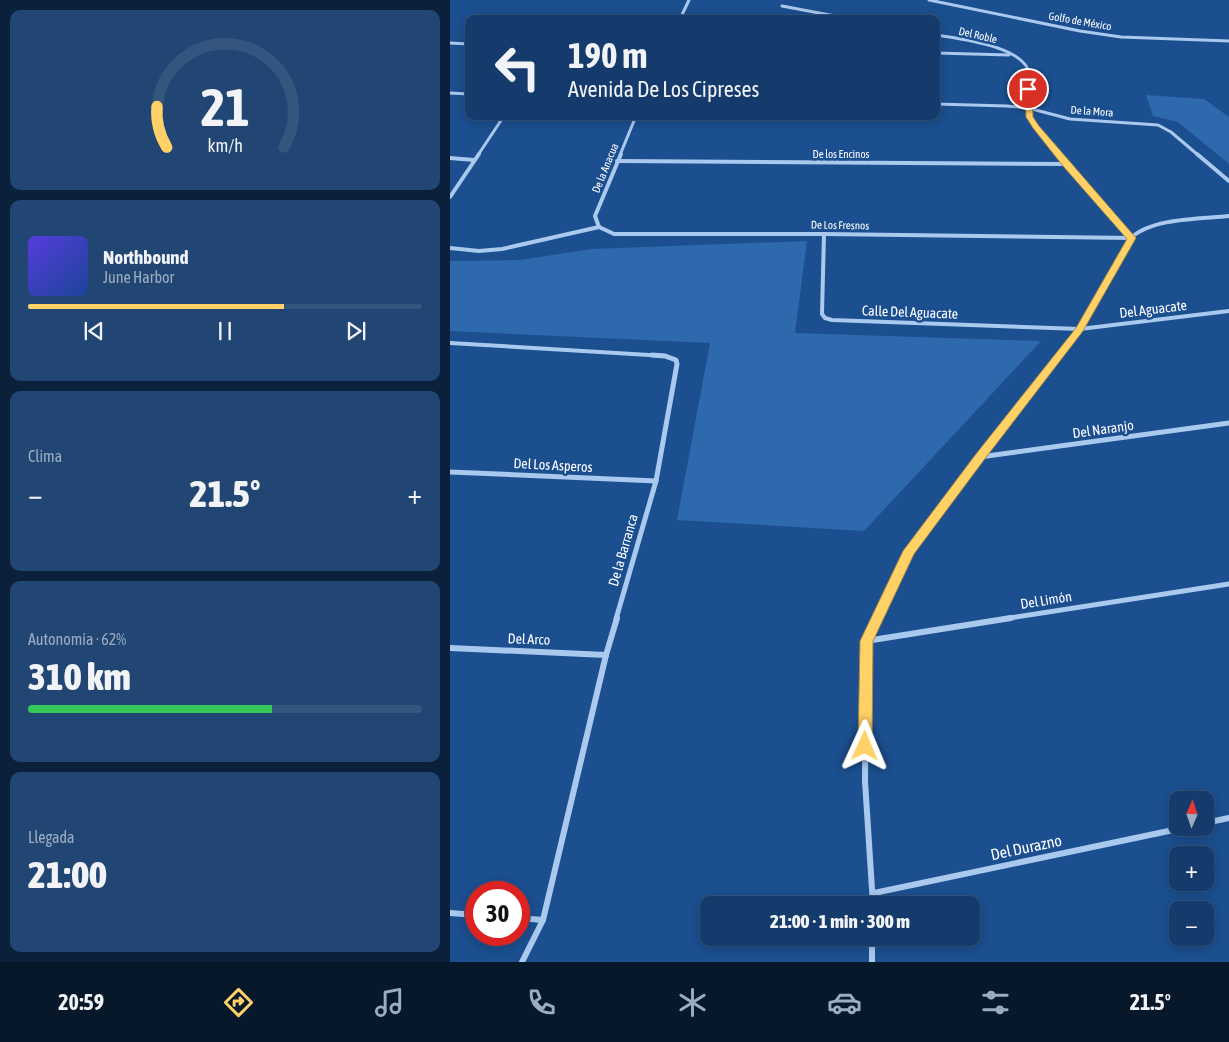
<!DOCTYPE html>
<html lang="es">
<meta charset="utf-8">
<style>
:root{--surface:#143b6b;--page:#214673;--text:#f1f3f6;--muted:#9dadc1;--line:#33557e;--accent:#ffd166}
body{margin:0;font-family:"Asap Condensed",sans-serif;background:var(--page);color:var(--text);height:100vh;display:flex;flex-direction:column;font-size:19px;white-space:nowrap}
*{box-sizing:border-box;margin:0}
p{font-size:16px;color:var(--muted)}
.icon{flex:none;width:28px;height:28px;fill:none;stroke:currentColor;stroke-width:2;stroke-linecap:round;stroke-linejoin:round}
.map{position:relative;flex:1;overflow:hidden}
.drawer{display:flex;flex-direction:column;gap:10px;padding:10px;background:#0b203b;width:450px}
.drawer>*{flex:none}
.banner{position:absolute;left:15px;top:15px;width:475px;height:105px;border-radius:10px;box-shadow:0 2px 12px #0003,0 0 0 1px var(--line);background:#143b6b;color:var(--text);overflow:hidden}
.needle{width:32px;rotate:2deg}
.controls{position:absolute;left:719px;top:791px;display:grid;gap:10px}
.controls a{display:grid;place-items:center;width:45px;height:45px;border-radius:10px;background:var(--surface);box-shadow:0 2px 12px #0003,0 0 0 1px var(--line);font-size:25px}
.speed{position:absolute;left:15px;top:881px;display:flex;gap:10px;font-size:25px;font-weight:700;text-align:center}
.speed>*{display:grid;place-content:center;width:65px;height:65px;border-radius:50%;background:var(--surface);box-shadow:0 2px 12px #0003,0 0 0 1px var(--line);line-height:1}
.speed .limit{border:8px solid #d22;background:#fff;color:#111}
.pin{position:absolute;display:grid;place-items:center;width:42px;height:42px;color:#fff;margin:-21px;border:2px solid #fff;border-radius:50%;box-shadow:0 1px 5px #0007}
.me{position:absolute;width:55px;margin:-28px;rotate:1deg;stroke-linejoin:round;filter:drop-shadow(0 0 4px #0008)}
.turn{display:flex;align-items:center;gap:18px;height:105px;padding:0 20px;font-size:22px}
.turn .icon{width:65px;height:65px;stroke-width:2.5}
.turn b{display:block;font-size:35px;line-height:42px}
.big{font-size:38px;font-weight:800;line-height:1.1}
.drawer .card{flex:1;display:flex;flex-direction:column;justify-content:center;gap:8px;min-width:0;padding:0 18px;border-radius:10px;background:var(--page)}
.drawer .dial{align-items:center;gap:0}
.dial svg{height:130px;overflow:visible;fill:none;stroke:var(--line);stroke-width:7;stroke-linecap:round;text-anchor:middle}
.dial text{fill:var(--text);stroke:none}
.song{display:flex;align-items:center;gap:15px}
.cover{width:60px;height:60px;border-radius:8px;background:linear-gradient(135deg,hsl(250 70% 55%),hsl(220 70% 35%))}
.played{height:5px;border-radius:2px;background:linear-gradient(90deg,var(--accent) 65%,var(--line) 65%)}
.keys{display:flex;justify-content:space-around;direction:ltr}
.heat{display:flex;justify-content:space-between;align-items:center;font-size:28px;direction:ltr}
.charge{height:8px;border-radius:4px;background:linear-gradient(90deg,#34c759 62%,var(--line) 0)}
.trip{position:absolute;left:250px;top:896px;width:280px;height:50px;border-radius:10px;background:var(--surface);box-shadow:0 2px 12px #0003,0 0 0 1px var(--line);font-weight:800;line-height:50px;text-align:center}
.menu{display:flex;height:80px;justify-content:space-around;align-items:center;background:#08182b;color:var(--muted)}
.menu .icon{width:35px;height:35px}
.menu .active{color:var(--accent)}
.menu b{font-size:22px;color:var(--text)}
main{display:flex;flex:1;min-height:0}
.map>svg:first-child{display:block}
.green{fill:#2e69ad}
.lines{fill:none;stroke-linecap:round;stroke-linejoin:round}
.street-far3{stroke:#a9c9ee;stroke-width:3}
.street-far2{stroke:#a9c9ee;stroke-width:4}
.street-far1{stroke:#a9c9ee;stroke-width:5}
.street{stroke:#a9c9ee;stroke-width:6}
.route{fill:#ffd166;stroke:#a68842}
.labels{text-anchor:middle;stroke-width:5;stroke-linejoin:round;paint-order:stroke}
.far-street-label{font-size:11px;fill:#fff;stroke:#1b4f8f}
.street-label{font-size:14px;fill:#fff;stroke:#1b4f8f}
.near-street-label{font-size:16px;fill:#fff;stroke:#1b4f8f}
</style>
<main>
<section class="drawer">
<div class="card dial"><svg viewBox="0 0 100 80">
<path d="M14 69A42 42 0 1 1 86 69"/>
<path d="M14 69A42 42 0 0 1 8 44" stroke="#ffd166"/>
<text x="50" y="56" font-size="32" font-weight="700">21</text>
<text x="50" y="72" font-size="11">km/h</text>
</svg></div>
<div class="card">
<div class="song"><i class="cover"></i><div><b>Northbound</b><p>June Harbor</p></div></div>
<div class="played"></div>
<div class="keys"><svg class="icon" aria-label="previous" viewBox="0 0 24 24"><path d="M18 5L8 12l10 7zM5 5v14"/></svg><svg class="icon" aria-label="pause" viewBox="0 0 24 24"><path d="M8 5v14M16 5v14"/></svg><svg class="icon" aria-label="next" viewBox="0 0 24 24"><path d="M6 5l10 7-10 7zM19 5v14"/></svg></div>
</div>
<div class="card"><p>Clima</p>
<div class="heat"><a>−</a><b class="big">21.5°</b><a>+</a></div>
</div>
<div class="card"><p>Autonomía · 62%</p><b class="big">310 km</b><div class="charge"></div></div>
<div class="card"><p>Llegada</p><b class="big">21:00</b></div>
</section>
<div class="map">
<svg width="779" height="962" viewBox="0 0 779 962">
<rect width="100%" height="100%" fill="#1b4f8f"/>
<g class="green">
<path d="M696,95L754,99L779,117V164L728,122L703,116Z"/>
<path d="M357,241L345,333L591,341L414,531L227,520L260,343L0,331V261L70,260L142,249Z"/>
</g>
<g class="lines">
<g class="street-far3">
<path d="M479,0L630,31L671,37L779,41"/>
<path d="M332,6L401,19"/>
<path d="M230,19L239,0"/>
<path d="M486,35C510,39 577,46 580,76C581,88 575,107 581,118C588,131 600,143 609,155"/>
<path d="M0,43L19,44"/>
<path d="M486,53L559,55"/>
<path d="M0,93L19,94"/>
<path d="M486,104L557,106L578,108L620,119L708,125L721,132L748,155"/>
<path d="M28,155L54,116"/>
<path d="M170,155L186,116"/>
</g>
<g class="street-far2">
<path d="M608,154L681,238L630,329L609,356"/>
<path d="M747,154L779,181"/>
<path d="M0,158L24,160"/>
<path d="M167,161L616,164"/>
<path d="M0,197L29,154"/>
<path d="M149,227L145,216L171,154"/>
<path d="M374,234L372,314L375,318L382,320L630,329L779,311"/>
<path d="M0,248L29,251L52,249L149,227L164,234H374L681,238C701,218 751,219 779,216"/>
<path d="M0,343L216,356"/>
</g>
<g class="street-far1">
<path d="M530,457L779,423"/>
<path d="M0,472L206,481"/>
<path d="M166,619L206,481L227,364L226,360L215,356L202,355"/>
<path d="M426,619L459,551L610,355"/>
<path d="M553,619L779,584"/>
</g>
<g class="street">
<path d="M416,641L561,618"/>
<path d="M0,648L156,655"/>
<path d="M755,823L779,818"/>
<path d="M424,893L733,828"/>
<path d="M423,905L415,781L416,641L427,618"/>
<path d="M0,913L26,915"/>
<path d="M69,918L93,920"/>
<path d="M422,938V962"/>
<path d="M72,962L93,920L156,655L167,618"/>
</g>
</g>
<path class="route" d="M578,87L582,89L583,117L589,126L686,238L633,331L534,460L464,554L423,641L422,746L420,751L415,752L410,751L408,746L410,641L453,551L526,454L626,328L677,239L613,166L583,128L576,117L575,89Z"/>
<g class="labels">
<g class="far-street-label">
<text transform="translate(630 21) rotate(10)" y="4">Golfo de México</text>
<text transform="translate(528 35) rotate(13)" y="4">Del Roble</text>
<text transform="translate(642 111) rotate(4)" y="4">De la Mora</text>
<text x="391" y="158">De los Encinos</text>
<text transform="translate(155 168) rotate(-68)" y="4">De la Anacua</text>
<text transform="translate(390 225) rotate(1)" y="4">De Los Fresnos</text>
</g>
<g class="street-label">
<text transform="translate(703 309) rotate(-7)" y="5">Del Aguacate</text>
<text transform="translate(460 312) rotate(2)" y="5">Calle Del Aguacate</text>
<text transform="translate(653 429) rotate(-8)" y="5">Del Naranjo</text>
<text transform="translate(103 465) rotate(3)" y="5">Del Los Asperos</text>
<text transform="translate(173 550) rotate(-74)" y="5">De la Barranca</text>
<text transform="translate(596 600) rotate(-9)" y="5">Del Limón</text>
<text transform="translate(79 639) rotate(2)" y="5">Del Arco</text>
</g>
<g class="near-street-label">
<text transform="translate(576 847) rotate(-12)" y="6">Del Durazno</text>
</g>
</g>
</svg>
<div class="controls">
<a><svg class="needle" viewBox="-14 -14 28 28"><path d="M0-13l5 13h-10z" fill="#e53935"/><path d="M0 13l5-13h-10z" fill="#9dadc1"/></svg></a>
<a>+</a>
<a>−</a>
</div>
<div class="speed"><div class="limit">30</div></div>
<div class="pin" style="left:578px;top:89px;background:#d93025"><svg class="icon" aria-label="arrive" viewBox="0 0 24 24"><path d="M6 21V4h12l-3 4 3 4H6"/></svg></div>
<svg class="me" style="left:415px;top:746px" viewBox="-20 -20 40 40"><path d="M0-17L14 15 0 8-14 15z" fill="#ffd166" stroke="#fff" stroke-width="4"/></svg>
<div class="trip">21:00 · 1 min · 300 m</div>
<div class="banner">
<div class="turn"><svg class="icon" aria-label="left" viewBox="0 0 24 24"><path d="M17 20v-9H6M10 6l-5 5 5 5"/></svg><div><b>190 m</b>Avenida De Los Cipreses</div></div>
</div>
</div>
</main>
<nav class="menu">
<b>20:59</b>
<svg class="icon active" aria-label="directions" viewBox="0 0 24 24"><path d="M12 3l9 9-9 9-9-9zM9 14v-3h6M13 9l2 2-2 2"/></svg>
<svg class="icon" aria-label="music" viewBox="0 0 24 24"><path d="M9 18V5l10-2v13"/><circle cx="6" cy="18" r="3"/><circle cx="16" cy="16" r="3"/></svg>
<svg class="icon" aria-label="phone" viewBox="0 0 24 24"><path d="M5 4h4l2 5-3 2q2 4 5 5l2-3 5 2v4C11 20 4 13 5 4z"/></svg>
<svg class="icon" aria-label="climate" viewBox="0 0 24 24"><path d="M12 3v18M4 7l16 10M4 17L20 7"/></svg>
<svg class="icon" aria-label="car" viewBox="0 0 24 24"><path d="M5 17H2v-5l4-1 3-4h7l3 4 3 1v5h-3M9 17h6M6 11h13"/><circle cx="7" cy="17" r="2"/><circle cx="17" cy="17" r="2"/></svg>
<svg class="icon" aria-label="filters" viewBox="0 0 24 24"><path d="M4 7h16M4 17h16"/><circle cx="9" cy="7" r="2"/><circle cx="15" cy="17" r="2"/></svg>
<b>21.5°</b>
</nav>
